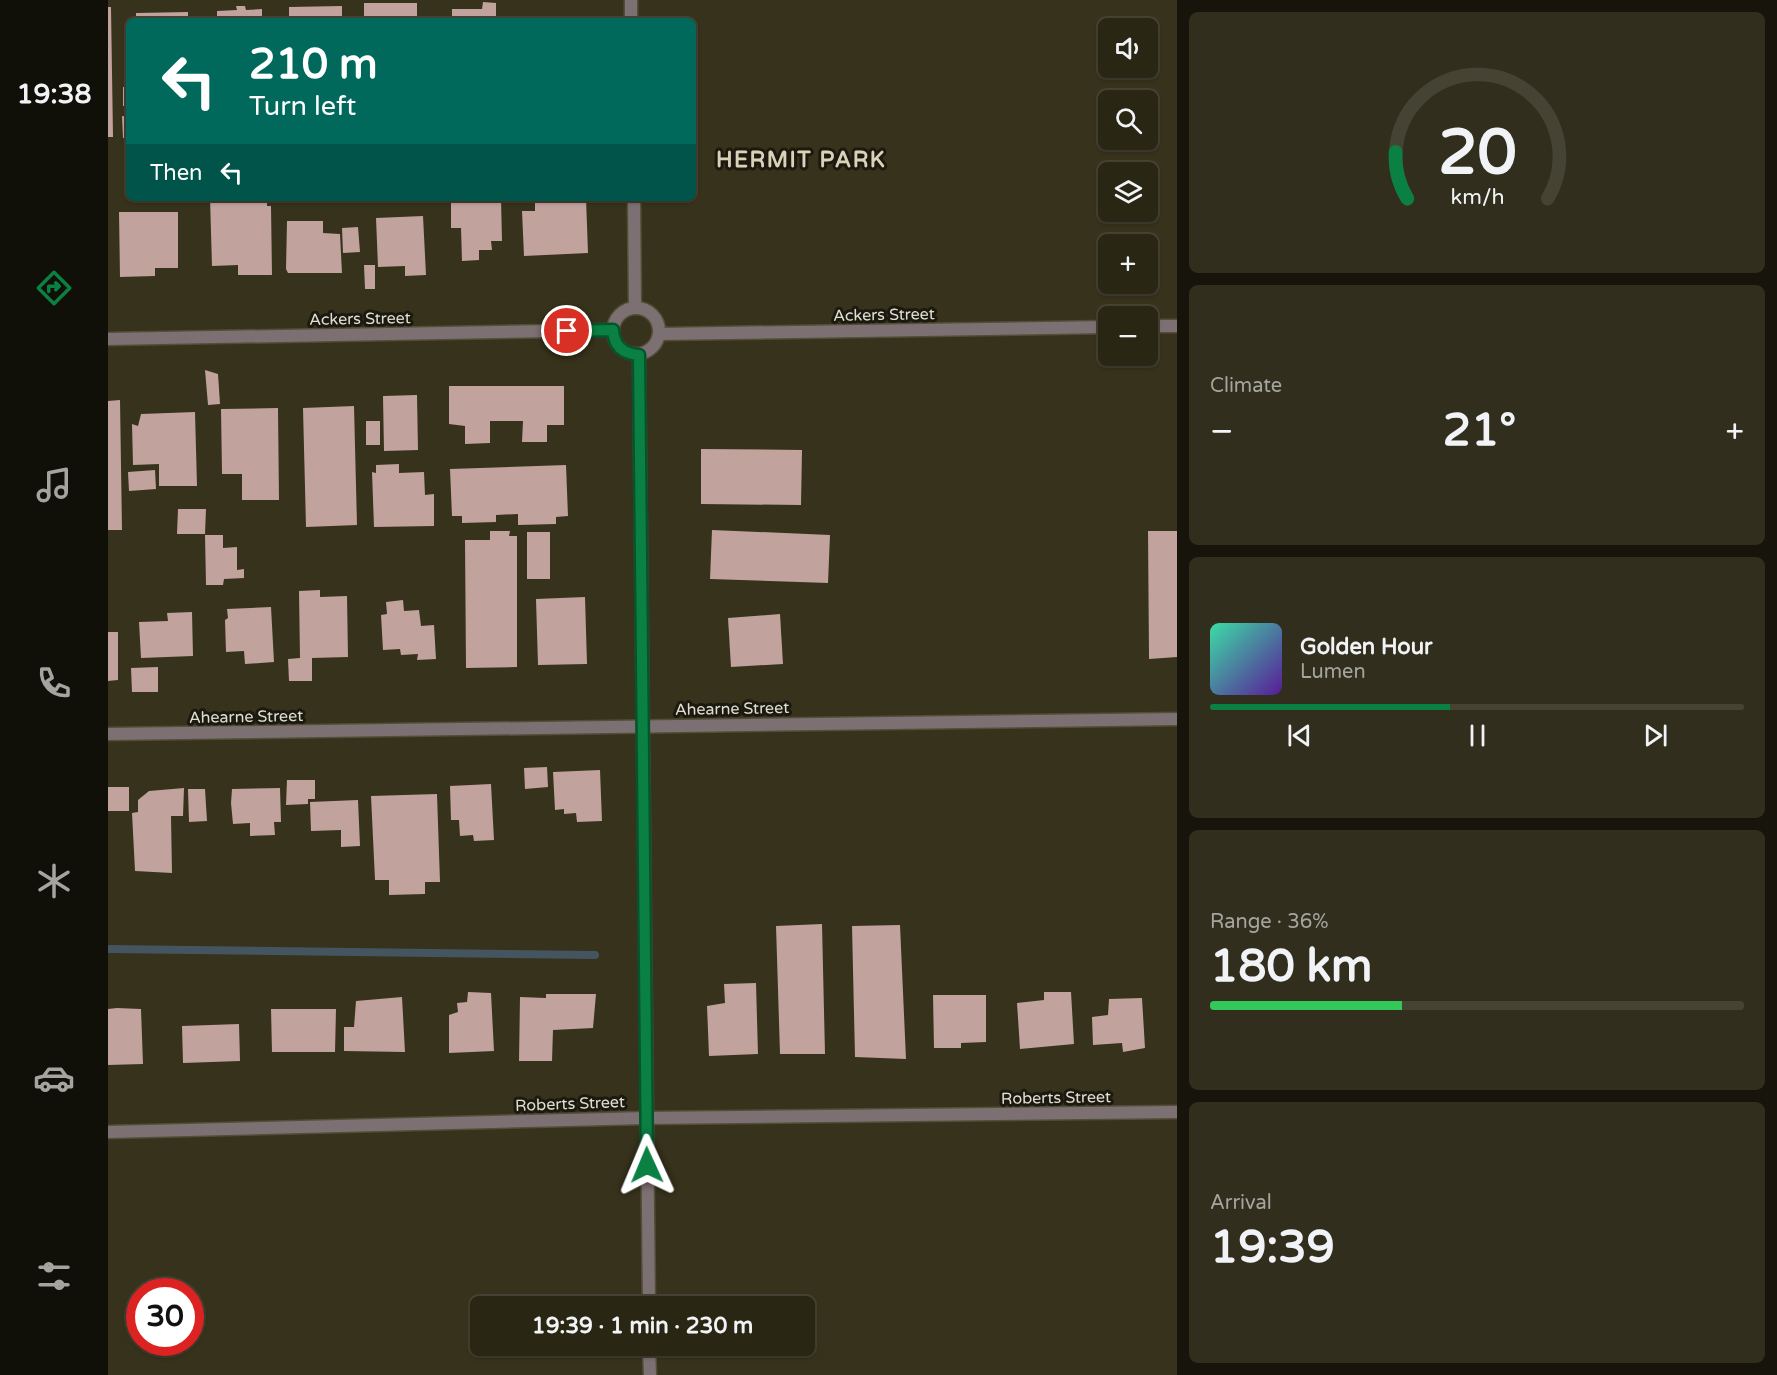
<!DOCTYPE html>
<meta charset="utf-8">
<style>
:root{--surface:#292614;--page:#312e1d;--text:#f1f3f6;--muted:#a5a5a0;--line:#454334;--accent:#0b8043}
body{margin:0;font-family:"Varela Round",sans-serif;background:var(--page);color:var(--text);height:100vh;display:flex;flex-direction:column;font-size:22px;white-space:nowrap}
*{box-sizing:border-box;margin:0}
p{font-size:20px;color:var(--muted)}
.icon{flex:none;width:33px;height:33px;fill:none;stroke:currentColor;stroke-width:2;stroke-linecap:round;stroke-linejoin:round}
.map{position:relative;flex:1;overflow:hidden}
.details{display:flex;flex-direction:column;gap:12px;padding:12px;background:#17150b;width:600px}
.details>*{flex:none}
.hud{position:absolute;left:18px;top:18px;width:570px;height:183px;border-radius:9px;box-shadow:0 2px 4px #0004,0 0 0 2px var(--line);background:#00695c;color:#fff;overflow:hidden}
.buttons{position:absolute;left:990px;top:18px;display:grid;gap:12px}
.buttons a{display:grid;place-items:center;width:60px;height:60px;border-radius:9px;background:var(--surface);box-shadow:0 2px 4px #0004,0 0 0 2px var(--line);font-size:30px}
.speed{position:absolute;left:18px;top:1278px;display:flex;gap:12px;font-size:30px;font-weight:700;text-align:center}
.speed>*{display:grid;place-content:center;width:78px;height:78px;border-radius:50%;background:var(--surface);box-shadow:0 2px 4px #0004,0 0 0 2px var(--line);line-height:1}
.speed .limit{border:9px solid #d22;background:#fff;color:#111}
.pin{position:absolute;display:grid;place-items:center;width:51px;height:51px;color:#fff;margin:-26px;border:3px solid #fff;border-radius:50%;box-shadow:0 2px 6px #0007}
.me{position:absolute;width:66px;margin:-33px;rotate:359deg;stroke-linejoin:round;filter:drop-shadow(0 0 4px #0008)}
.turn{display:flex;align-items:center;gap:21px;height:126px;padding:0 24px;font-size:27px}
.turn .icon{width:78px;height:78px;stroke-width:2.5}
.turn b{display:block;font-size:42px;line-height:51px}
.then{display:flex;align-items:center;height:57px;padding:0 24px;background:#0003;gap:12px;font-size:22px}
.big{font-size:45px;font-weight:700;line-height:1.1}
.details .tile{flex:1;display:flex;flex-direction:column;justify-content:center;gap:9px;min-width:0;padding:0 21px;border-radius:9px;background:var(--page)}
.details .dial{align-items:center;gap:0}
.dial svg{height:156px;overflow:visible;fill:none;stroke:var(--line);stroke-width:7;stroke-linecap:round;text-anchor:middle}
.dial text{fill:var(--text);stroke:none}
.song{display:flex;align-items:center;gap:18px}
.cover{width:72px;height:72px;border-radius:9px;background:linear-gradient(135deg,hsl(160 70% 55%),hsl(270 70% 35%))}
.played{height:6px;border-radius:3px;background:linear-gradient(90deg,var(--accent) 45%,var(--line) 45%)}
.keys{display:flex;justify-content:space-around;direction:ltr}
.heat{display:flex;justify-content:space-between;align-items:center;font-size:33px;direction:ltr}
.charge{height:9px;border-radius:4px;background:linear-gradient(90deg,#34c759 36%,var(--line) 0)}
.trip{position:absolute;left:362px;top:1296px;width:345px;height:60px;border-radius:9px;background:var(--surface);box-shadow:0 2px 4px #0004,0 0 0 2px var(--line);font-weight:700;line-height:60px;text-align:center}
main{display:flex;flex:1;min-height:0}
.tab-bar{display:flex;flex-direction:column;width:108px;justify-content:space-around;align-items:center;background:#100f08;color:var(--muted)}
.tab-bar .icon{width:42px;height:42px}
.tab-bar .on{color:var(--accent)}
.tab-bar b{font-size:27px;color:var(--text)}
.map>svg:first-child{display:block}
.lines{fill:none;stroke-linecap:round;stroke-linejoin:round}
.stream{stroke:#445560;stroke-width:8}
.building{fill:#c1a29d}
.street-casing{stroke:#524e38;stroke-width:15}
.street{stroke:#7d7072;stroke-width:12}
.route-casing{stroke:#07532c;stroke-width:15}
.route{stroke:#0b8043;stroke-width:10}
.labels{text-anchor:middle;stroke-width:6;stroke-linejoin:round;paint-order:stroke}
.street-label{font-size:16px;fill:#e1ded0;stroke:#1c1a10}
.district-label{font-size:22px;font-weight:bold;letter-spacing:1.5px;fill:#d9d2b7;stroke:#1c1a10}
</style>
<main>
<nav class="tab-bar">
<b>19:38</b>
<svg class="icon on" aria-label="directions" viewBox="0 0 24 24"><path d="M12 3l9 9-9 9-9-9zM9 14v-3h6M13 9l2 2-2 2"/></svg>
<svg class="icon" aria-label="music" viewBox="0 0 24 24"><path d="M9 18V5l10-2v13"/><circle cx="6" cy="18" r="3"/><circle cx="16" cy="16" r="3"/></svg>
<svg class="icon" aria-label="phone" viewBox="0 0 24 24"><path d="M5 4h4l2 5-3 2q2 4 5 5l2-3 5 2v4C11 20 4 13 5 4z"/></svg>
<svg class="icon" aria-label="climate" viewBox="0 0 24 24"><path d="M12 3v18M4 7l16 10M4 17L20 7"/></svg>
<svg class="icon" aria-label="car" viewBox="0 0 24 24"><path d="M5 17H2v-5l4-1 3-4h7l3 4 3 1v5h-3M9 17h6M6 11h13"/><circle cx="7" cy="17" r="2"/><circle cx="17" cy="17" r="2"/></svg>
<svg class="icon" aria-label="filters" viewBox="0 0 24 24"><path d="M4 7h16M4 17h16"/><circle cx="9" cy="7" r="2"/><circle cx="15" cy="17" r="2"/></svg>
</nav>
<div class="map">
<svg width="1069" height="1375" viewBox="0 0 1069 1375">
<rect width="100%" height="100%" fill="#37321b"/>
<g class="lines">
<path class="stream" d="M0,949L487,955"/>
</g>
<g class="building">
<path d="M375,2L388,3V21H344V9H374Z"/>
<rect x="256" y="3" width="53" height="18"/>
<path d="M128,6H137L138,10L154,9V21H109V11L129,10Z"/>
<path d="M234,6V21H181V7Z"/>
<path d="M0,7H3L5,137H0Z"/>
<path d="M80,12V21H28V13Z"/>
<rect x="15" y="87" width="6" height="19"/>
<path d="M14,116L21,117V138H15Z"/>
<path d="M102,198H159V206H163L164,275H130V265L104,266Z"/>
<path d="M343,198H393L394,241H383L384,250H371V260L354,261L353,228H343Z"/>
<path d="M440,198H478L480,253L416,256L414,211H427V201H440Z"/>
<path d="M11,212H70V268H47V276L12,277Z"/>
<path d="M315,216L318,275L297,276V266L270,267L268,218Z"/>
<path d="M179,221H215V233L232,234L234,273H180L178,269Z"/>
<path d="M250,227L252,252L235,253L234,228Z"/>
<path d="M256,265H267V289H257Z"/>
<path d="M97,370L110,374L112,404L100,405Z"/>
<path d="M341,386H456V425H439V442H414L415,421H382V443L357,444V426L341,424Z"/>
<path d="M309,395L310,450L276,451L275,396Z"/>
<path d="M12,400L14,530H0V401Z"/>
<path d="M246,406L249,525L198,527L195,408Z"/>
<path d="M170,408L171,500H134V474H114L113,409Z"/>
<path d="M87,412L89,486H51V464L25,465L24,424L30,426L33,414Z"/>
<rect x="258" y="421" width="14" height="24"/>
<path d="M593,449L694,450L693,505L593,504Z"/>
<path d="M291,464V473L316,472L317,495L326,494V526L266,527L264,472L268,473V465Z"/>
<path d="M458,465L460,516L448,517V524L410,525V514L388,515V522L354,523V516H344L342,469Z"/>
<path d="M47,470L48,489L21,491L20,472Z"/>
<path d="M70,509H98L97,534H69Z"/>
<path d="M604,530L722,535L720,583L602,579Z"/>
<path d="M382,531H402L401,536H409V667L358,668L357,540H382Z"/>
<path d="M1040,531H1069V657L1041,659Z"/>
<rect x="419" y="532" width="23" height="47"/>
<path d="M97,535H115V548L129,547V570L136,569V578L116,579L115,585H98Z"/>
<path d="M212,590V597L239,596L240,657L204,658V681H181L180,659L192,658L191,591Z"/>
<path d="M477,597L479,664L430,665L428,599Z"/>
<path d="M295,600L296,611L311,610L313,626L326,625L328,659L309,660L310,654L293,655L292,649L275,650L273,615L279,614L278,602Z"/>
<path d="M163,607L166,662L137,664L136,651L118,652L117,620L120,618L119,609Z"/>
<path d="M84,612L85,656L33,658L31,622L60,621L59,613Z"/>
<path d="M672,614L675,664L623,667L620,618Z"/>
<path d="M0,632H10V680L0,681Z"/>
<path d="M50,667V692H24L23,668Z"/>
<path d="M439,767L440,787L417,789L416,768Z"/>
<path d="M492,770L494,821L469,822L468,813L456,814V809L447,810L445,772Z"/>
<path d="M179,780H207V799H200V804L178,805Z"/>
<path d="M383,784L386,840L366,841L365,835L352,836L351,820H343L342,786Z"/>
<rect x="0" y="787" width="21" height="24"/>
<path d="M76,788L75,816H63L64,873L27,871L24,813L30,812V800L41,791Z"/>
<path d="M172,788L173,822H166L167,835L142,836V823L125,824L123,803L124,789Z"/>
<path d="M80,789H97L99,821L81,822Z"/>
<path d="M329,794L332,882H317V894L281,895V880H267L263,796Z"/>
<path d="M250,800L252,846L233,847V830L203,831L202,802Z"/>
<path d="M714,924L717,1054H672L668,926Z"/>
<path d="M792,925L798,1059L747,1057L744,926Z"/>
<path d="M648,983L650,1054L601,1056L599,1006L617,1003L616,984Z"/>
<path d="M360,992L383,993L386,1051L341,1053V1015L350,1012L349,1003L359,1002Z"/>
<path d="M936,992H963L966,1044L912,1049L909,1003L936,1000Z"/>
<path d="M438,994H488L485,1028L445,1030L444,1061H411L412,997L438,998Z"/>
<path d="M825,995H878V1042L853,1043V1048H826Z"/>
<path d="M294,997L297,1052L236,1051V1027H246L248,1001Z"/>
<path d="M1034,998L1037,1048L1015,1052L1014,1043L985,1045L984,1017L1000,1015L1001,999Z"/>
<path d="M9,1008L33,1009L35,1064L0,1065V1009Z"/>
<path d="M163,1009H228L227,1052H164Z"/>
<path d="M131,1024L132,1061L75,1063L74,1026Z"/>
</g>
<g class="lines">
<g class="street-casing">
<g id="street">
<path d="M523,0V21"/>
<path d="M526,198L527,308"/>
<circle cx="528" cy="331" r="23"/>
<path d="M1040,326H1069"/>
<path d="M552,334L1000,327"/>
<path d="M0,339L505,330"/>
<path d="M531,355L541,1306"/>
<path d="M0,734L1069,719"/>
<path d="M0,1132L538,1118L1069,1112"/>
<path d="M541,1346L542,1375"/>
</g>
</g>
<use href="#street" class="street"/>
</g>
<g class="lines">
<g class="route-casing">
<path id="route" d="M459,331L505,330C506,346 515,354 531,355L539,1165"/>
</g>
<use href="#route" class="route"/>
</g>
<g class="labels">
<g class="street-label">
<text transform="translate(776 314) rotate(-1)" y="6">Ackers Street</text>
<text transform="translate(252 318) rotate(-1)" y="6">Ackers Street</text>
<text transform="translate(624 708) rotate(-1)" y="6">Ahearne Street</text>
<text transform="translate(138 716) rotate(-1)" y="6">Ahearne Street</text>
<text transform="translate(948 1097) rotate(-1)" y="6">Roberts Street</text>
<text transform="translate(462 1103) rotate(-2)" y="6">Roberts Street</text>
</g>
<g class="district-label">
<text x="693" y="167">HERMIT PARK</text>
</g>
</g>
</svg>
<div class="buttons">
<a><svg class="icon" aria-label="sound" viewBox="0 0 24 24"><path d="M4 9h4l5-4v14l-5-4H4zM17 9q2 3 0 6"/></svg></a>
<a><svg class="icon" aria-label="search" viewBox="0 0 24 24"><circle cx="10" cy="10" r="6"/><path d="M15 15l6 6"/></svg></a>
<a><svg class="icon" aria-label="layers" viewBox="0 0 24 24"><path d="M12 4l9 5-9 5-9-5zM3 14l9 5 9-5"/></svg></a>
<a>+</a>
<a>−</a>
</div>
<div class="speed"><div class="limit">30</div></div>
<div class="pin" style="left:459px;top:331px;background:#d93025"><svg class="icon" aria-label="arrive" viewBox="0 0 24 24"><path d="M6 21V4h12l-3 4 3 4H6"/></svg></div>
<svg class="me" style="left:539px;top:1165px" viewBox="-20 -20 40 40"><path d="M0-17L14 15 0 8-14 15z" fill="#0b8043" stroke="#fff" stroke-width="4"/></svg>
<div class="trip">19:39 · 1 min · 230 m</div>
<div class="hud">
<div class="turn"><svg class="icon" aria-label="left" viewBox="0 0 24 24"><path d="M17 20v-9H6M10 6l-5 5 5 5"/></svg><div><b>210 m</b>Turn left</div></div>
<div class="then">Then<svg class="icon" aria-label="left" viewBox="0 0 24 24"><path d="M17 20v-9H6M10 6l-5 5 5 5"/></svg></div>
</div>
</div>
<section class="details">
<div class="tile dial"><svg viewBox="0 0 100 80">
<path d="M14 69A42 42 0 1 1 86 69"/>
<path d="M14 69A42 42 0 0 1 8 45" stroke="#0b8043"/>
<text x="50" y="56" font-size="32" font-weight="700">20</text>
<text x="50" y="72" font-size="11">km/h</text>
</svg></div>
<div class="tile"><p>Climate</p>
<div class="heat"><a>−</a><b class="big">21°</b><a>+</a></div>
</div>
<div class="tile">
<div class="song"><i class="cover"></i><div><b>Golden Hour</b><p>Lumen</p></div></div>
<div class="played"></div>
<div class="keys"><svg class="icon" aria-label="previous" viewBox="0 0 24 24"><path d="M18 5L8 12l10 7zM5 5v14"/></svg><svg class="icon" aria-label="pause" viewBox="0 0 24 24"><path d="M8 5v14M16 5v14"/></svg><svg class="icon" aria-label="next" viewBox="0 0 24 24"><path d="M6 5l10 7-10 7zM19 5v14"/></svg></div>
</div>
<div class="tile"><p>Range · 36%</p><b class="big">180 km</b><div class="charge"></div></div>
<div class="tile"><p>Arrival</p><b class="big">19:39</b></div>
</section>
</main>
